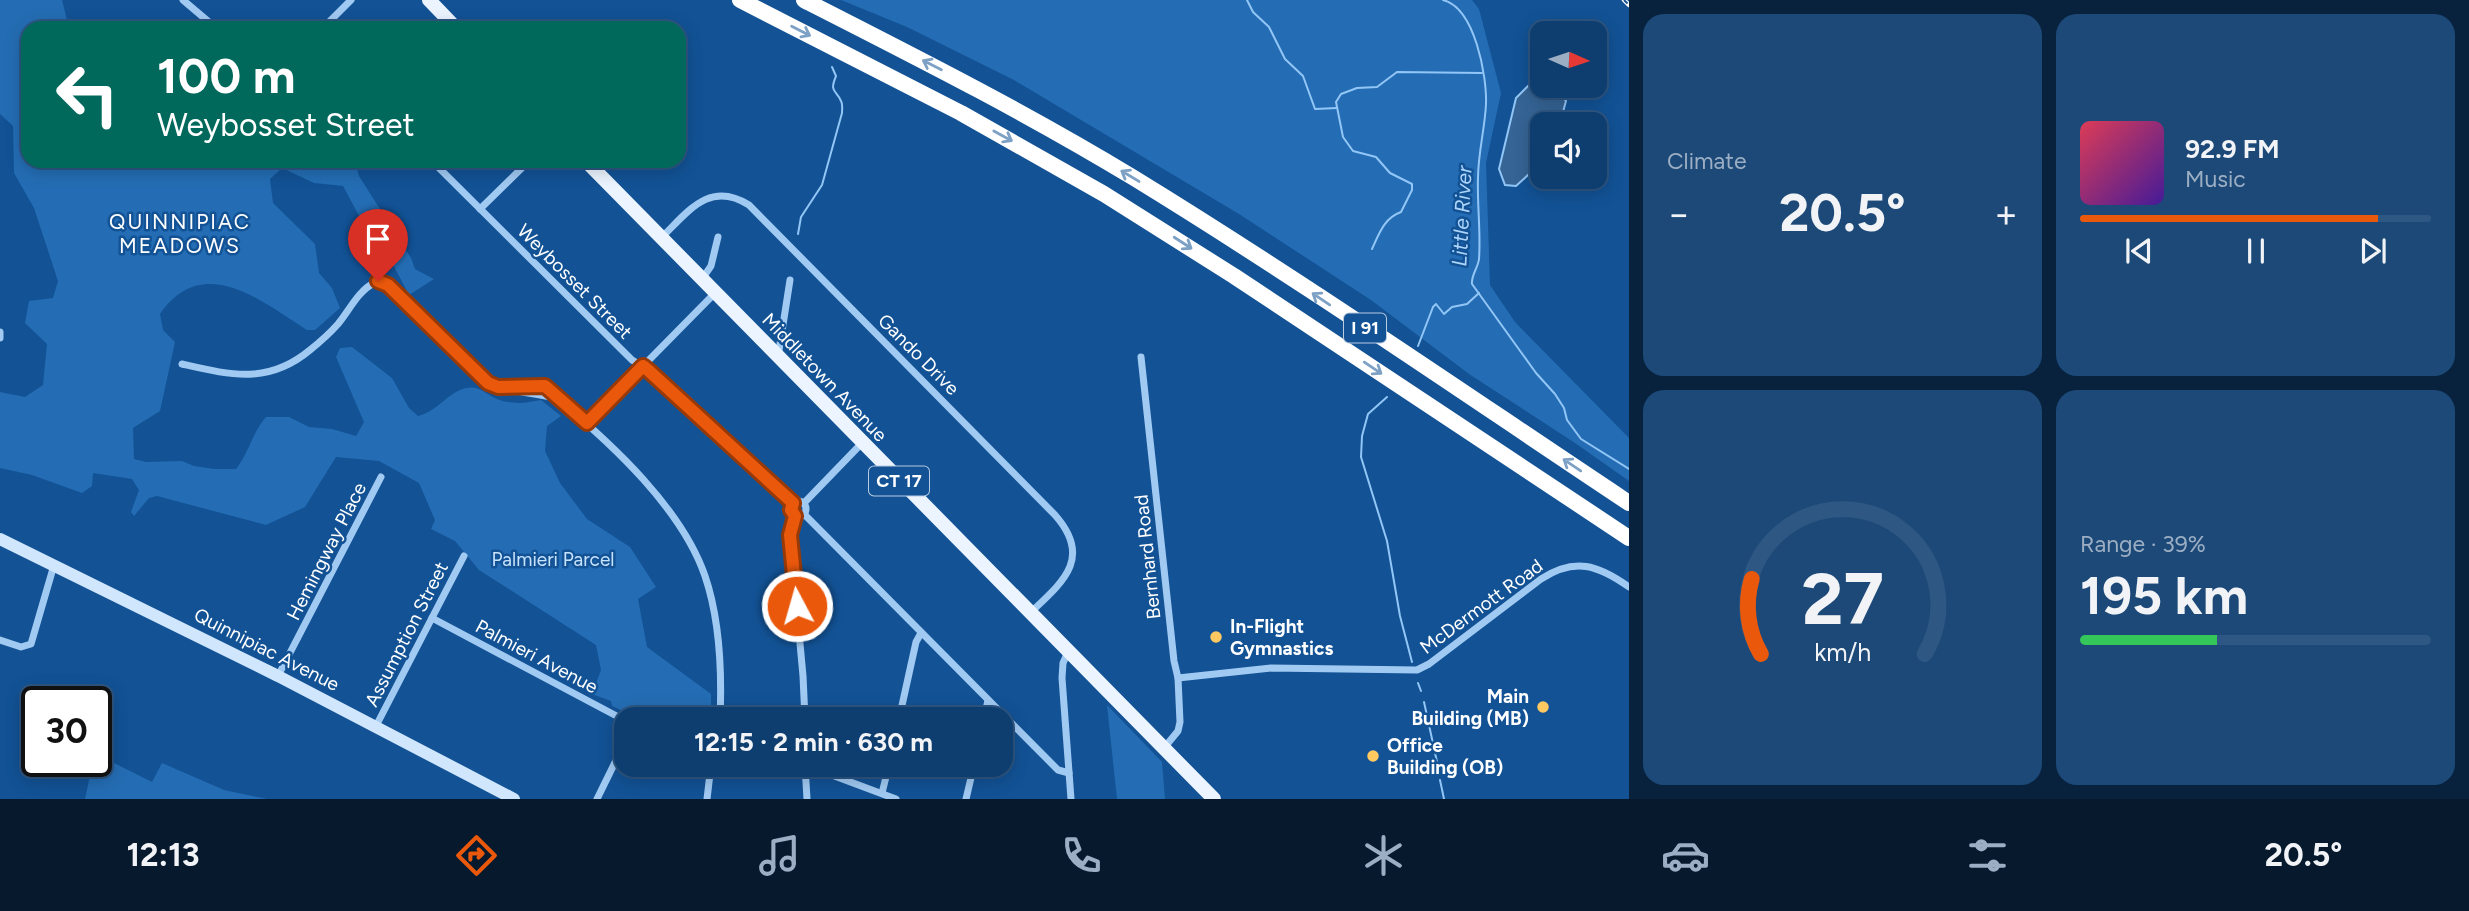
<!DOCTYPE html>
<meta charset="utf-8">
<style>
:root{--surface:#0e3e70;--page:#1c4978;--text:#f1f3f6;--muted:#9baec3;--line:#2e5783;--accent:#ea580c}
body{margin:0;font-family:Figtree,sans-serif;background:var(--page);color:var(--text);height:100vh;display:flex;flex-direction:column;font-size:26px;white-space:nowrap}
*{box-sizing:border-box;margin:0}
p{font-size:23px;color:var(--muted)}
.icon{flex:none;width:38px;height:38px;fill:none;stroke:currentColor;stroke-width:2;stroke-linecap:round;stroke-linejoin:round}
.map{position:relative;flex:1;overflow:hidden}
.sheet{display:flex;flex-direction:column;gap:14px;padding:14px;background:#08223e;width:840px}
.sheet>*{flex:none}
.hud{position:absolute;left:21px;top:21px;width:665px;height:147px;border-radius:21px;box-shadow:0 4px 18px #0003,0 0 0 2px var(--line);background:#00695c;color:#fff;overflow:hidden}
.needle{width:46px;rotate:93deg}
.controls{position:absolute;left:1530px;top:21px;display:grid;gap:14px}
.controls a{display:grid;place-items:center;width:77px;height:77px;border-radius:14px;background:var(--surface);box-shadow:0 4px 18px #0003,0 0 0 2px var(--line);font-size:35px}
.speed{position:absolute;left:21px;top:686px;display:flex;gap:14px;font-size:35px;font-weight:700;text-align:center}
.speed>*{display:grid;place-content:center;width:91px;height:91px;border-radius:50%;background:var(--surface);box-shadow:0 4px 18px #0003,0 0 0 2px var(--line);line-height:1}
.speed .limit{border:4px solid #111;border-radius:10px;background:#fff;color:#111}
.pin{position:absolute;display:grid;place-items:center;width:60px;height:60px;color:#fff;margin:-72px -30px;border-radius:50% 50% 50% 0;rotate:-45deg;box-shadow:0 0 7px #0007}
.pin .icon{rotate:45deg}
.me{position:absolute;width:77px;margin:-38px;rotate:354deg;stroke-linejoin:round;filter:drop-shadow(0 0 5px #0008)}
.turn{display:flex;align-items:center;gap:24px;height:147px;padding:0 21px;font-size:32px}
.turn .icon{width:91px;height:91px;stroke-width:2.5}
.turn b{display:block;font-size:49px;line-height:60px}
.big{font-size:52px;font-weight:700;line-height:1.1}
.sheet .widget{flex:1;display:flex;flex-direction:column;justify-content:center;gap:10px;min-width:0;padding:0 24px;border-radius:21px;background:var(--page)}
.sheet .dial{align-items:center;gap:0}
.dial svg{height:182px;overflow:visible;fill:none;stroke:var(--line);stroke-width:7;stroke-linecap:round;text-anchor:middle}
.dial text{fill:var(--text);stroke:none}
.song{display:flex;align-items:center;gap:21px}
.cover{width:84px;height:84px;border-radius:10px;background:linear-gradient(135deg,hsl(350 70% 55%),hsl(260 70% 35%))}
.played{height:7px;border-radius:4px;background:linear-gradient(90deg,var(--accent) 85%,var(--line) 85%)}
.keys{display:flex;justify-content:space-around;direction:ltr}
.heat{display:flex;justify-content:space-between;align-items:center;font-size:38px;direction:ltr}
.charge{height:10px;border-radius:5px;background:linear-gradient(90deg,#34c759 39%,var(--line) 0)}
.sheet .tiles{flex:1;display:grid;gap:14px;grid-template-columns:repeat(2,1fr)}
.trip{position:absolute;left:614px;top:707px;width:399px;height:70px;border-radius:21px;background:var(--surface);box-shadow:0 4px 18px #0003,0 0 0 2px var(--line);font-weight:700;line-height:70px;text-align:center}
.dock{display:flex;height:112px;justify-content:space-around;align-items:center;background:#06192d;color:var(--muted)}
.dock .icon{width:49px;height:49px}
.dock .active{color:var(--accent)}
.dock b{font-size:32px;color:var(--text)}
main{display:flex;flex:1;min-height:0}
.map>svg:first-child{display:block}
.green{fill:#246db4}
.water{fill:#356495;stroke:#92c6f6;stroke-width:2}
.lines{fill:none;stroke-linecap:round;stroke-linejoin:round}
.stream{stroke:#92c6f6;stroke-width:2}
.minor{stroke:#a1caf3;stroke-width:7}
.secondary{stroke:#d0e6fd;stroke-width:12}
.primary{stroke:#ecf5ff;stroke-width:14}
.motorway{stroke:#fff;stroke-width:16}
.rail-casing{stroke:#fff;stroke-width:4.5}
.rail{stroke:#125295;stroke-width:2;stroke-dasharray:5;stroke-linecap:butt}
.oneway{stroke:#7da0c5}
.route-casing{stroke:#983908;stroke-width:18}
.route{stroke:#ea580c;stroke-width:12}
.poi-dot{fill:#ffc962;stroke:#125295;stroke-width:2.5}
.labels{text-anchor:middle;stroke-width:5;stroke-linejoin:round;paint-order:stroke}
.shield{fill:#125295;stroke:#b8cbdf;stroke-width:2}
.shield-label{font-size:18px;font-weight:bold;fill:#fff}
.street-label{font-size:19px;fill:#fff;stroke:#125295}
.park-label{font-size:19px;fill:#c8e3fd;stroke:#125295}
.poi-label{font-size:19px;font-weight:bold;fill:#fff;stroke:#125295;text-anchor:start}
.water-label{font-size:21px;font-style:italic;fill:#add4fa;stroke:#125295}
.neighbourhood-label{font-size:21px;letter-spacing:2px;fill:#fff;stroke:#125295}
</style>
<main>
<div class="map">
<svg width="1629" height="799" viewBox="0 0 1629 799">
<rect width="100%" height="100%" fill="#125295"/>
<g class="green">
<path d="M0,0H62L69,28H28V161H355L359,176L411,258L415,269L434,279L409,295L387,253L365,227L343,186L314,183L282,168L270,179L273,203L315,244L319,273L332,288L340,308L315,330H307C261,301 203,252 160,314L163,330L175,342L160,411L133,428L134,459L146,462L182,461L194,466L214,469H236C250,451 252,433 266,417H289L309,427L332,429L356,436L364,422L336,357L340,348L352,347L392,378L409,408L418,416C437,412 448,392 466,388C480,385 485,394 497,399C512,405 526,403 541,400L561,416L547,426L545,451L560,483L587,519L630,547L656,587L638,599L647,647L711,694V719H640L612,706L611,701L592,694L601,670L596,645L479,570L455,541L431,529L435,520L419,483L379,461L336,457L305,507L266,525L157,496L149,498L134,516L131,512L139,490L132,479L93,473L92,486L82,493L32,475L0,468V392L25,397L43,385L47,344L25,323L29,301L53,298L58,281L34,208L14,173L13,126L0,114Z"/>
<path d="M841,0H1472L1479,9L1501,93L1486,163L1490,285L1515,322L1629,438V481L1575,443L1469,374L1371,300L1239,214L1014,80L907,27Z"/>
<path d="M1107,705L1162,762L1165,799H1117Z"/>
<path d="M96,754L152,782L162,763L224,790L267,799H85L93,761H96Z"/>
</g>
<path class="water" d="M1532,82C1542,84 1560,91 1566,101L1563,112L1551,124H1542V161L1539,165L1516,186L1505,185L1499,169L1516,98Z"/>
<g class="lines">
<g class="stream">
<path d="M1247,0L1253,12L1269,27L1285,59L1303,76L1315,109L1337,108"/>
<path d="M1443,0C1475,8 1487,76 1486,104C1485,128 1478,153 1478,178C1477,205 1481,232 1479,259C1478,268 1471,275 1472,284L1536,373L1555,394L1564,408L1567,420L1581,439L1629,469"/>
<path d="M798,234L801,217L822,185L842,113C842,109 843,105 841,101C836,89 829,93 836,76L832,67"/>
<path d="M1372,249C1379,234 1384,218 1401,212L1412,190V184L1390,173L1376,157L1353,151L1343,137L1336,102L1341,94L1357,88L1377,87L1397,72L1482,73"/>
<path d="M1418,346L1433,307L1436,304L1444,314L1452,307L1467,304L1479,293"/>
<path d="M1387,397L1368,414L1362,436L1361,457L1387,541L1400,616L1412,662"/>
<path d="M1418,683L1421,691"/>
<path d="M1424,702L1437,762"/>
<path d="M1440,780L1444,799"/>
</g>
<g class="minor">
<path d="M183,0L216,28"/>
<path d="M323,28L351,0"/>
<path d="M432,161L632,360L648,370L793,503"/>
<path d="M480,209L529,161"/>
<path d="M661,238C688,212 709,180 749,205L1055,515C1093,558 1063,582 1030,613"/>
<path d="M702,279L711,266L718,237"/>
<path d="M0,332V338"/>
<path d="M778,357L790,280"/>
<path d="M1141,357L1174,661L1178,678L1180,722L1178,731L1164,748"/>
<path d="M182,364C230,375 268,385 310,350C320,342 330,333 338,324C349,311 358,291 374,283C379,280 383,282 389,285L488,383C510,393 535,392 558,399"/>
<path d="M502,386C507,385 539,384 544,385C551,388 554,396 559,400C613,445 682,509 705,576C720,620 722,673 720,719"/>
<path d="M587,423L715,293"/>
<circle cx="798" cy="509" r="8"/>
<path d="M804,503L862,443"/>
<path d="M804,514L1058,770L1069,773"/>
<path d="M795,516L790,535L803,676L805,719"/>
<path d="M432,618L626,721"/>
<path d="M0,640L21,647L31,644L54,565"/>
<path d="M1068,652L1063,663L1062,678L1071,799"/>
<path d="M278,676L381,477"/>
<path d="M1178,678L1271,668L1417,670L1429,664L1541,579C1575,557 1598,565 1629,587"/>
<path d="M899,719L916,642L921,633"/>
<path d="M984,719L988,700"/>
<path d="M376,726L464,556"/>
<path d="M805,765L896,799"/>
<path d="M805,765L807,799"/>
<path d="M882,793L889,765"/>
<path d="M597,799L626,740"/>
<path d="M707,799L711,765"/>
<path d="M966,799L974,765"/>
</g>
<path class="secondary" d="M0,539L278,676L514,799"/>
<g class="primary">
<path d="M429,0L456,28"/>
<path d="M586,161L1214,799"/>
</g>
<g class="motorway">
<path d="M740,0L961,113L1104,194L1234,276L1629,538"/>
<path d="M804,0C916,57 1027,113 1134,178C1302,281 1465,394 1629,503"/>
</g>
<g class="rail-casing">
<path id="rail" d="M1624,0L1629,5"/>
</g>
<use href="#rail" class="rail"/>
</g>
<defs><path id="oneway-shaft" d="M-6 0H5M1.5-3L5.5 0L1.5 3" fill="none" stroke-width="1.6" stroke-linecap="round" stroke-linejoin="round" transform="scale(1.75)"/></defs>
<g class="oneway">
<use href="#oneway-shaft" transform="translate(801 31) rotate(27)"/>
<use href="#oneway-shaft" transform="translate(932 65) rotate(-153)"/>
<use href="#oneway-shaft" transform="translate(1003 136) rotate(29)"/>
<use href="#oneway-shaft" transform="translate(1130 176) rotate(-149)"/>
<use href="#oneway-shaft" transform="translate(1183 243) rotate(33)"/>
<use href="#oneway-shaft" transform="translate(1321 299) rotate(-146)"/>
<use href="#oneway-shaft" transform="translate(1373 368) rotate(34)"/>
<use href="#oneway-shaft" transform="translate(1572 465) rotate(-146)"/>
</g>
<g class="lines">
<g class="route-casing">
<path id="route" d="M378,281L388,285L488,383L498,387L545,386L587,423L643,366L648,370L793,503L791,510L795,516L790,535L797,606"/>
</g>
<use href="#route" class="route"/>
</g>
<g class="poi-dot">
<circle cx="1216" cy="637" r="7"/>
<circle cx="1543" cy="707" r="7"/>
<circle cx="1373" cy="756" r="7"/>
</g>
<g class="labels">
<g class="shield">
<rect x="1344" y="313.5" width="42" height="29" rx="5"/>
<rect x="869" y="466.5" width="60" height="29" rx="5"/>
</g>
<g class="shield-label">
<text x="1365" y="334">I 91</text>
<text x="899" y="487">CT 17</text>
</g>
<g class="street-label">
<text transform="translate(575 281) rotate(45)" y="7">Weybosset Street</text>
<text transform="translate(919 354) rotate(45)" y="7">Gando Drive</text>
<text transform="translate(825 377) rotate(46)" y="7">Middletown Avenue</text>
<text transform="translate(326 551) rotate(-63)" y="7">Hemingway Place</text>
<text transform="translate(1147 557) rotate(-96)" y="7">Bernhard Road</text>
<text transform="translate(1481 606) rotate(-36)" y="7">McDermott Road</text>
<text transform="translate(406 634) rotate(-63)" y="7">Assumption Street</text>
<text transform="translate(267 649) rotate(27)" y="7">Quinnipiac Avenue</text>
<text transform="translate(537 656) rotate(28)" y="7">Palmieri Avenue</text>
</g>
<g class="park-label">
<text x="553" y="566">Palmieri Parcel</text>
</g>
<g class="poi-label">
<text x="1230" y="633">In-Flight<tspan x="1230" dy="22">Gymnastics</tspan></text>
<text x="1529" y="703" text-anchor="end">Main<tspan x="1529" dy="22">Building (MB)</tspan></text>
<text x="1387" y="752">Office<tspan x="1387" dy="22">Building (OB)</tspan></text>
</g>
<g class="water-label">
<text transform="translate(1462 216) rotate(-87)" y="7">Little River</text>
</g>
<g class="neighbourhood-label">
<text x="180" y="229">QUINNIPIAC<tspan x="180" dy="24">MEADOWS</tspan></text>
</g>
</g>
</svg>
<div class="controls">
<a><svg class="needle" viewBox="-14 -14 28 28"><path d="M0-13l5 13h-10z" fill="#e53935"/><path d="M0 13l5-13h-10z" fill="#9baec3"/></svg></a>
<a><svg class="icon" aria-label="sound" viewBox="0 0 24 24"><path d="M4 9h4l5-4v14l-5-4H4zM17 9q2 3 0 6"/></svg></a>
</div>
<div class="speed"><div class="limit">30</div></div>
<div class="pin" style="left:378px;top:281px;background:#d93025"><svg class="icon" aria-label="arrive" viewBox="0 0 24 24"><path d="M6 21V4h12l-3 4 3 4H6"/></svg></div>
<svg class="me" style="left:797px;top:606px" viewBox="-20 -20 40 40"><circle r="17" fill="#ea580c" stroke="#fff" stroke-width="3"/><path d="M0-11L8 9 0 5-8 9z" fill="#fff"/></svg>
<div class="trip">12:15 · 2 min · 630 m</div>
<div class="hud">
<div class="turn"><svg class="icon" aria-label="left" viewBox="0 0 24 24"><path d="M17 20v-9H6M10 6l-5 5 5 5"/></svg><div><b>100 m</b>Weybosset Street</div></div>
</div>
</div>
<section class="sheet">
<div class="tiles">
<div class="widget"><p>Climate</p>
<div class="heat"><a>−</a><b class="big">20.5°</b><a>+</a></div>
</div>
<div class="widget">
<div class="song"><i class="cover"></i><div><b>92.9 FM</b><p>Music</p></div></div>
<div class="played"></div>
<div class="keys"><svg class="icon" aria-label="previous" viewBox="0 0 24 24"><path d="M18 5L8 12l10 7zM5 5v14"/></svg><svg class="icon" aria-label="pause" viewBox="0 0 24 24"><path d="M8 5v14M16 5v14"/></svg><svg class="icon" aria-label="next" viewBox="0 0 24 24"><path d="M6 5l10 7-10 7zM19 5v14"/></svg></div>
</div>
<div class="widget dial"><svg viewBox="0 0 100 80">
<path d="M14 69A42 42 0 1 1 86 69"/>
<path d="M14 69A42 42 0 0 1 10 36" stroke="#ea580c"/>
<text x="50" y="56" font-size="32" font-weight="700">27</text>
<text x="50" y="72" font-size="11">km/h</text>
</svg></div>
<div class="widget"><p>Range · 39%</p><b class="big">195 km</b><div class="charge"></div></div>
</div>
</section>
</main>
<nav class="dock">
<b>12:13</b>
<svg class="icon active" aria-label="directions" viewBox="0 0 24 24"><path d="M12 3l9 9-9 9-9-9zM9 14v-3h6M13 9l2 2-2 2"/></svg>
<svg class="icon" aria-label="music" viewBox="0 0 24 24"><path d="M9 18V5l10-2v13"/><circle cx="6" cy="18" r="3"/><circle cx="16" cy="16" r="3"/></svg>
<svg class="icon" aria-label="phone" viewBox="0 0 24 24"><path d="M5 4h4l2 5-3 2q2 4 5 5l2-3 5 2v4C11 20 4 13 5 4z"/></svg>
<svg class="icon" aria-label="climate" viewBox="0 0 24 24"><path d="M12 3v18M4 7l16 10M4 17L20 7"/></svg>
<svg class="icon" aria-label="car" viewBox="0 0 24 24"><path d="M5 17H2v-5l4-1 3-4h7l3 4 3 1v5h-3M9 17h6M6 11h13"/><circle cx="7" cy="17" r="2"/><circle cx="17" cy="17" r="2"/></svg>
<svg class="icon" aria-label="filters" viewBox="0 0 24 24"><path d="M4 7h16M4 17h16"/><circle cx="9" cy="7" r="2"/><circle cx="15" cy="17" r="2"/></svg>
<b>20.5°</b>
</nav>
